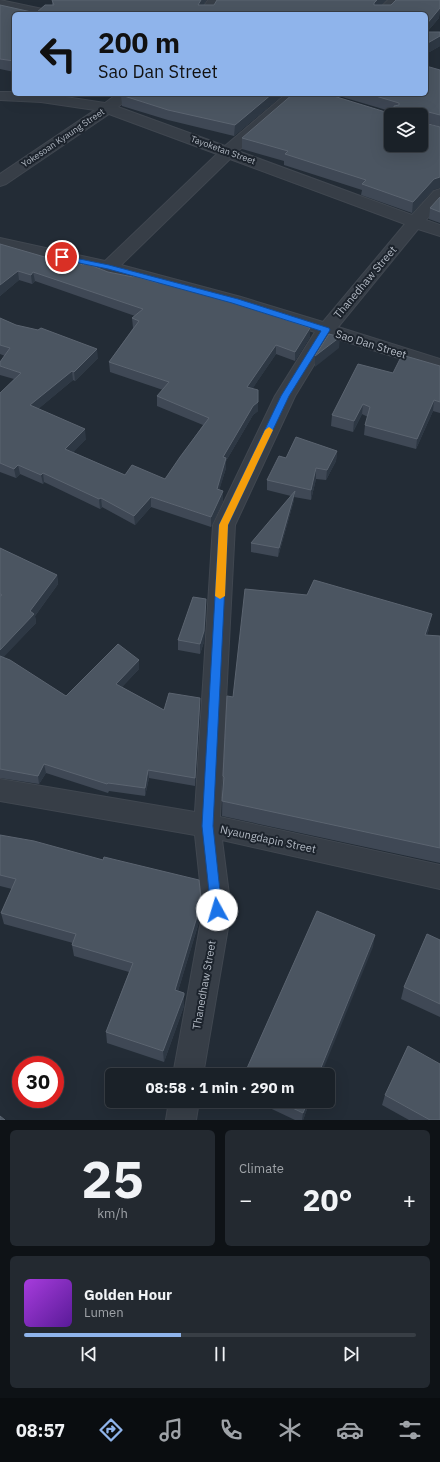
<!DOCTYPE html>
<meta charset="utf-8">
<style>
:root{--surface:#1a2128;--page:#232930;--text:#f1f3f6;--muted:#9fa3a8;--line:#383e45;--accent:#8fb4eb}
body{margin:0;font-family:"IBM Plex Sans",sans-serif;background:var(--page);color:var(--text);height:100vh;display:flex;flex-direction:column;font-size:15px;white-space:nowrap}
*{box-sizing:border-box;margin:0}
p{font-size:13px;color:var(--muted)}
.icon{flex:none;width:22px;height:22px;fill:none;stroke:currentColor;stroke-width:2;stroke-linecap:round;stroke-linejoin:round}
.map{position:relative;height:1120px;overflow:hidden}
.side{display:flex;flex-direction:column;gap:10px;padding:10px;background:#0e1216;flex:1}
.side>*{flex:none}
.hud{position:absolute;left:12px;top:12px;width:416px;height:84px;border-radius:6px;box-shadow:0 4px 16px #0002,0 0 0 1px var(--line);background:#8fb4eb;color:#111;overflow:hidden}
.fabs{position:absolute;left:384px;top:108px;display:grid;gap:8px}
.fabs a{display:grid;place-items:center;width:44px;height:44px;border-radius:6px;background:var(--surface);box-shadow:0 4px 16px #0002,0 0 0 1px var(--line);font-size:20px}
.speed{position:absolute;left:12px;top:1056px;display:flex;gap:8px;font-size:20px;font-weight:700;text-align:center}
.speed>*{display:grid;place-content:center;width:52px;height:52px;border-radius:50%;background:var(--surface);box-shadow:0 4px 16px #0002,0 0 0 1px var(--line);line-height:1}
.speed .limit{border:6px solid #d22;background:#fff;color:#111}
.pin{position:absolute;display:grid;place-items:center;width:34px;height:34px;color:#fff;margin:-17px;border:2px solid #fff;border-radius:50%;box-shadow:0 1px 4px #0007}
.me{position:absolute;width:44px;margin:-22px;rotate:354deg;stroke-linejoin:round;filter:drop-shadow(0 0 3px #0008)}
.turn{display:flex;align-items:center;gap:14px;height:84px;padding:0 20px;font-size:18px}
.turn .icon{width:52px;height:52px;stroke-width:2.5}
.turn b{display:block;font-size:28px;line-height:34px}
.big{font-size:30px;font-weight:700;line-height:1.1}
.side .card{flex:1;display:flex;flex-direction:column;justify-content:center;gap:6px;min-width:0;padding:0 14px;border-radius:6px;background:var(--page)}
.side .dial{align-items:center;gap:0}
.dial b{font-size:52px;line-height:1}
.song{display:flex;align-items:center;gap:12px}
.cover{width:48px;height:48px;border-radius:6px;background:linear-gradient(135deg,hsl(280 70% 55%),hsl(270 70% 35%))}
.played{height:4px;border-radius:2px;background:linear-gradient(90deg,var(--accent) 40%,var(--line) 40%)}
.keys{display:flex;justify-content:space-around;direction:ltr}
.heat{display:flex;justify-content:space-between;align-items:center;font-size:22px;direction:ltr}
.side .tiles{flex:1;display:grid;gap:10px;grid-template-columns:1fr 1fr}
.card:last-child{grid-column:span 2}
.trip{position:absolute;left:105px;top:1068px;width:230px;height:40px;border-radius:6px;background:var(--surface);box-shadow:0 4px 16px #0002,0 0 0 1px var(--line);font-weight:700;line-height:40px;text-align:center}
.dock{display:flex;height:64px;justify-content:space-around;align-items:center;background:#0a0d10;color:var(--muted)}
.dock .icon{width:28px;height:28px}
.dock .active{color:var(--accent)}
.dock b{font-size:18px;color:var(--text)}
.map>svg:first-child{display:block}
.lines{fill:none;stroke-linecap:round;stroke-linejoin:round}
.minor-casing{stroke:#404750;stroke-width:2}
.minor{fill:#373e47;fill-rule:evenodd}
.wall{fill:#3f4855}
.shaded-wall{fill:#2e3844}
.building{fill:#4b5561;stroke:#5b6470;fill-rule:evenodd}
.route{fill:#1a73e8;stroke:#114b97}
.slow{fill:#f59e0b}
.labels{text-anchor:middle;stroke-width:4;stroke-linejoin:round;paint-order:stroke}
.far-street-label{font-size:9px;fill:#b2b9c3;stroke:#1c232c}
.street-label{font-size:11px;fill:#b2b9c3;stroke:#1c232c}
</style>
<div class="map">
<svg width="440" height="1120" viewBox="0 0 440 1120">
<rect width="100%" height="100%" fill="#232c36"/>
<g class="lines">
<g class="minor-casing">
<g id="minor">
<path d="M0,0L52,11L54,14H28L0,8Z"/>
<path d="M208,0H222L213,14H199Z"/>
<path d="M388,0H403L389,14H374Z"/>
<path d="M0,92H14V94H46L105,103L117,94H133L118,107L225,146L286,94H302L238,151L412,215L434,191L440,189V204L426,220L440,225V236L418,229L338,327L440,359V371L331,337L295,396L235,525L220,817L440,865V889L222,840L231,910L203,1075H173L203,910L195,835L0,801V779L195,812L213,525L275,396L315,332L229,305L106,272L0,248V238L105,261L217,154L109,114L6,184L0,186V174L95,110L41,102L0,100ZM230,159L405,224L323,322L241,297L121,265Z"/>
<path d="M169,1101H199L196,1120H166Z"/>
</g>
</g>
<use href="#minor" class="minor"/>
</g>
<g class="wall">
<path d="M52,0H206L204,5H214L217,0H386L381,5H391L396,0H440V8L439,18L427,32H440V46L426,54V14H14V72L0,69V5L36,13L45,5H52Z"/>
<path d="M440,70V127L421,121L433,190L412,213L361,195L362,190L284,165V161L242,149V138L392,114L393,112L332,94H426Z"/>
<path d="M81,94H115L112,96Z"/>
<path d="M284,94L234,136L168,120L122,106L121,95Z"/>
<path d="M440,197V223L429,219L430,208Z"/>
<path d="M0,244L62,262L83,265L108,272L180,288L310,337L295,361L276,354L252,389L258,411L253,415L226,461V468L219,490L223,491V501L211,527L151,507L135,525L102,507L100,509L44,482L43,484L20,474L16,478L0,472V393L14,379L0,375V362L5,356L0,354V318L16,325L98,358L75,381L73,380L38,409L86,439L73,452L125,475L165,479L203,425L157,406V396L163,390L110,372L109,362L133,328L132,318L135,316L35,281L32,284L19,280L0,296Z"/>
<path d="M440,366V413L433,411L416,449L364,435L365,425L368,417L362,414L353,432L331,426L332,415L393,373Z"/>
<path d="M337,451L336,461L326,480L316,479L311,500L294,497V500L278,557L251,552V543L291,496L267,490V480L286,458Z"/>
<path d="M0,548L57,575L58,584L35,616L36,623L3,657L66,696L139,660V669L122,687L164,710L200,698V707L195,786L149,778L145,796L109,791L108,793L46,773L39,784L0,778Z"/>
<path d="M206,599V610L204,642L200,654L178,650V640Z"/>
<path d="M429,629L427,635L440,636V863L222,816L223,776L233,697Z"/>
<path d="M0,835L201,899V910L199,922L178,991L184,993V1006L164,1062L107,1043L106,1032L129,972L74,956L72,945L73,943L4,924L1,913L12,889L0,886Z"/>
<path d="M440,940V1017L401,999L404,987Z"/>
<path d="M385,1095L440,1120H409L382,1105Z"/>
<path d="M255,1101H310L303,1120H295Z"/>
</g>
<g class="shaded-wall">
<path d="M201,0H206L199,14L198,5Z"/>
<path d="M377,0H386L373,13L374,3Z"/>
<path d="M440,8L439,18L426,33V25Z"/>
<path d="M440,36V46L426,54V44Z"/>
<path d="M272,94H284L234,136L235,125Z"/>
<path d="M440,177V188L433,190L412,213L413,202L434,179Z"/>
<path d="M18,271L19,280L0,296V285Z"/>
<path d="M33,272L35,281L32,284L31,275Z"/>
<path d="M310,328V337L295,361V352Z"/>
<path d="M340,337L339,348L315,367V356Z"/>
<path d="M276,345V354L247,397V387Z"/>
<path d="M97,349L98,358L75,381L74,372Z"/>
<path d="M72,371L73,380L31,415L30,405Z"/>
<path d="M434,400L433,411L416,449L417,439Z"/>
<path d="M258,402V411L253,415L226,461V468L217,498V489L223,457L253,406Z"/>
<path d="M363,404L362,414L353,432L354,421Z"/>
<path d="M85,429L86,439L67,459L65,449Z"/>
<path d="M337,451L336,461L326,480L327,470Z"/>
<path d="M18,465L20,474L16,478L14,469Z"/>
<path d="M316,468V479L311,500V490Z"/>
<path d="M43,473L44,482L43,484L41,475Z"/>
<path d="M223,491V501L211,527V517Z"/>
<path d="M295,491L294,500L278,557L279,548Z"/>
<path d="M151,497V507L135,525L134,516Z"/>
<path d="M101,498L102,507L100,509L99,499Z"/>
<path d="M57,575L58,584L35,616L36,623L0,661V650Z"/>
<path d="M206,599V610L204,642L200,654V644Z"/>
<path d="M432,614L429,629L422,651L425,635Z"/>
<path d="M139,660V669L117,692L116,684Z"/>
<path d="M200,698V707L195,786V778Z"/>
<path d="M44,764L46,773L39,784L38,776Z"/>
<path d="M148,770L149,778L145,796V788Z"/>
<path d="M201,899V910L199,922L175,1001V990Z"/>
<path d="M375,935L373,947L321,1075H318Z"/>
<path d="M184,993V1006L164,1062L163,1051Z"/>
<path d="M308,1101H310L303,1120H302L303,1113Z"/>
</g>
<g class="building">
<path d="M52,0H201L198,5H214L217,0H377L374,3V5H391L396,0H440V8L426,25V14H14V61L0,59V5L36,13L45,5H54Z"/>
<path d="M426,32H440V36L426,44Z"/>
<path d="M426,66L440,70V115L421,110V122L440,127V177L434,179L413,202L362,184L366,180L285,154L288,151L242,138L293,94H327L392,114L394,112V106L399,105V103L369,94H426ZM391,115H421V145H391Z"/>
<path d="M122,94H272L235,125L168,110L121,95Z"/>
<path d="M440,197V212L430,208Z"/>
<path d="M0,244L62,262L65,259L83,265L85,263L108,272L133,277L134,276L158,283L161,280L180,288L182,287L217,298L219,297L310,328L295,352L276,345L247,387L258,390V402L253,406L223,457L226,458L217,489L223,491L211,517L151,497L134,516L101,498L99,499L43,473L41,475L18,465L14,469L0,463V393L21,373L0,366V362L10,348L0,345V318L16,325L38,330L41,328L97,349L74,372L72,371L30,405L85,429L65,449L125,475L132,465L165,479L180,457L209,418L157,396L169,382L109,362L139,321L132,318L143,309L33,272L31,275L18,271L0,285Z"/>
<path d="M329,334L340,337L315,356Z"/>
<path d="M402,355L440,366V402L434,400L417,439L365,425L370,407L363,404L354,421L332,415L358,364L393,373Z"/>
<path d="M296,437L337,451L327,470L316,468L311,490L267,480L279,456L286,458Z"/>
<path d="M295,491L279,548L251,543Z"/>
<path d="M0,548L57,575L30,611L34,614L0,650V596L2,595L0,594Z"/>
<path d="M314,580L432,614L425,635L440,636V848L222,801L224,777L223,776L227,696L233,697L245,589L307,595Z"/>
<path d="M193,597L206,599L204,631L200,644L178,640Z"/>
<path d="M118,644L139,660L116,684L164,710L169,693L200,698L195,778L148,770L145,788L108,783L107,784L44,764L38,776L0,769V656L10,660L66,696Z"/>
<path d="M0,835L34,841L103,860L104,857L199,880L201,899L199,910L175,990L184,993V995L163,1051L106,1032L133,963L72,945L76,934L1,913L16,879L0,875Z"/>
<path d="M317,911L375,935L318,1075H244Z"/>
<path d="M427,934L440,940V1004L404,987Z"/>
<path d="M408,1046L440,1064V1120H430L385,1095Z"/>
<path d="M278,1101H308L303,1113Z"/>
<path d="M0,1116L5,1120H0Z"/>
</g>
<path class="route" d="M60,255L109,265L238,299L329,328L330,330L289,396L228,525L213,826L222,910L221,914L217,915L213,914L211,910L202,826L219,525L281,396L321,331L232,303L108,269L60,259Z"/>
<path class="slow" d="M269,427L273,430L228,525L225,596L220,599L215,596L219,525L265,430Z"/>
<g class="labels">
<g class="far-street-label">
<text transform="translate(63 138) rotate(-34)" y="3">Yokesoan Kyaung Street</text>
<text transform="translate(223 150) rotate(20)" y="3">Tayoketan Street</text>
</g>
<g class="street-label">
<text transform="translate(365 282) rotate(-50)" y="4">Thanedhaw Street</text>
<text transform="translate(371 344) rotate(17)" y="4">Sao Dan Street</text>
<text transform="translate(268 839) rotate(12)" y="4">Nyaungdapin Street</text>
<text transform="translate(204 985) rotate(-80)" y="4">Thanedhaw Street</text>
</g>
</g>
</svg>
<div class="fabs">
<a><svg class="icon" aria-label="layers" viewBox="0 0 24 24"><path d="M12 4l9 5-9 5-9-5zM3 14l9 5 9-5"/></svg></a>
</div>
<div class="speed"><div class="limit">30</div></div>
<div class="pin" style="left:62px;top:257px;background:#d93025"><svg class="icon" aria-label="arrive" viewBox="0 0 24 24"><path d="M6 21V4h12l-3 4 3 4H6"/></svg></div>
<svg class="me" style="left:217px;top:910px" viewBox="-20 -20 40 40"><circle r="19" fill="#fff"/><path d="M0-13L10 11 0 6-10 11z" fill="#1a73e8"/></svg>
<div class="trip">08:58 · 1 min · 290 m</div>
<div class="hud">
<div class="turn"><svg class="icon" aria-label="left" viewBox="0 0 24 24"><path d="M17 20v-9H6M10 6l-5 5 5 5"/></svg><div><b>200 m</b>Sao Dan Street</div></div>
</div>
</div>
<section class="side">
<div class="tiles">
<div class="card dial"><b>25</b><p>km/h</p></div>
<div class="card"><p>Climate</p>
<div class="heat"><a>−</a><b class="big">20°</b><a>+</a></div>
</div>
<div class="card">
<div class="song"><i class="cover"></i><div><b>Golden Hour</b><p>Lumen</p></div></div>
<div class="played"></div>
<div class="keys"><svg class="icon" aria-label="previous" viewBox="0 0 24 24"><path d="M18 5L8 12l10 7zM5 5v14"/></svg><svg class="icon" aria-label="pause" viewBox="0 0 24 24"><path d="M8 5v14M16 5v14"/></svg><svg class="icon" aria-label="next" viewBox="0 0 24 24"><path d="M6 5l10 7-10 7zM19 5v14"/></svg></div>
</div>
</div>
</section>
<nav class="dock">
<b>08:57</b>
<svg class="icon active" aria-label="directions" viewBox="0 0 24 24"><path d="M12 3l9 9-9 9-9-9zM9 14v-3h6M13 9l2 2-2 2"/></svg>
<svg class="icon" aria-label="music" viewBox="0 0 24 24"><path d="M9 18V5l10-2v13"/><circle cx="6" cy="18" r="3"/><circle cx="16" cy="16" r="3"/></svg>
<svg class="icon" aria-label="phone" viewBox="0 0 24 24"><path d="M5 4h4l2 5-3 2q2 4 5 5l2-3 5 2v4C11 20 4 13 5 4z"/></svg>
<svg class="icon" aria-label="climate" viewBox="0 0 24 24"><path d="M12 3v18M4 7l16 10M4 17L20 7"/></svg>
<svg class="icon" aria-label="car" viewBox="0 0 24 24"><path d="M5 17H2v-5l4-1 3-4h7l3 4 3 1v5h-3M9 17h6M6 11h13"/><circle cx="7" cy="17" r="2"/><circle cx="17" cy="17" r="2"/></svg>
<svg class="icon" aria-label="filters" viewBox="0 0 24 24"><path d="M4 7h16M4 17h16"/><circle cx="9" cy="7" r="2"/><circle cx="15" cy="17" r="2"/></svg>
</nav>
